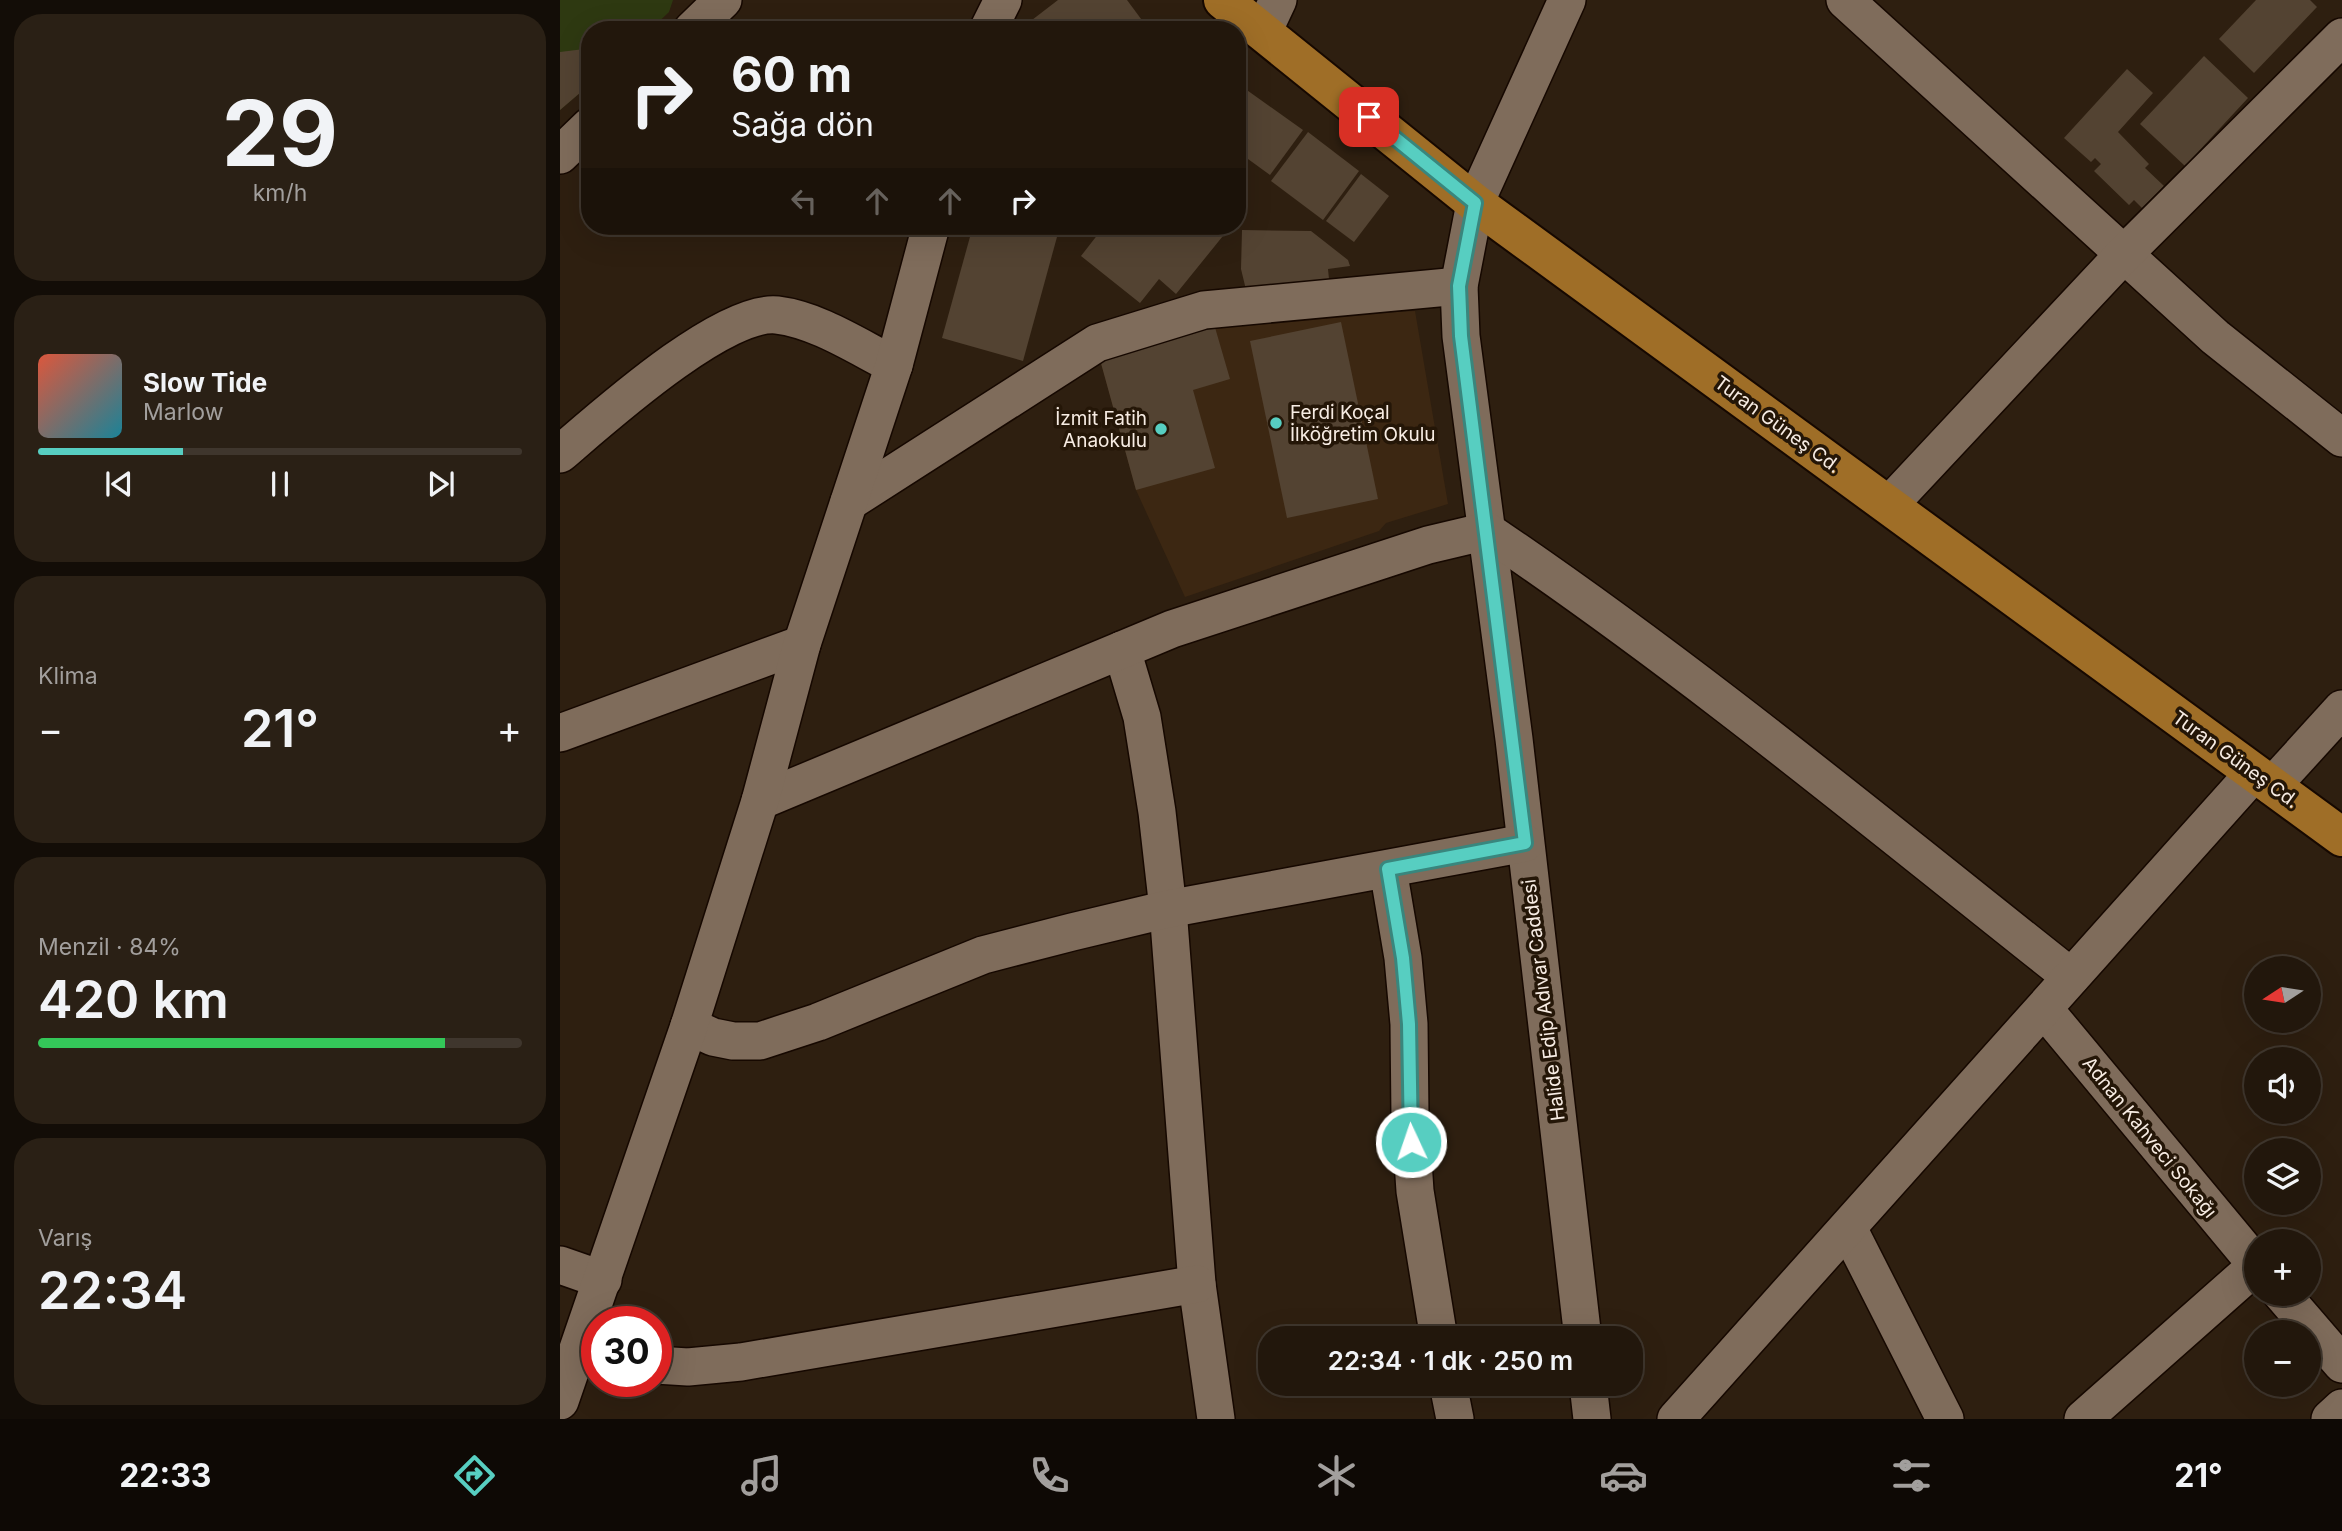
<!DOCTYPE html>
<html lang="tr">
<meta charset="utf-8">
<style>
:root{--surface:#22170c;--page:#2a2015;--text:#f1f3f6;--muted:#a29f9d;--line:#3f362d;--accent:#57cec1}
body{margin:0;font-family:Inter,sans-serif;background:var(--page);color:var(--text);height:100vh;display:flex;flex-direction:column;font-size:26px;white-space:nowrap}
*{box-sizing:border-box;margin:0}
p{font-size:23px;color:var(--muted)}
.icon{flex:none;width:38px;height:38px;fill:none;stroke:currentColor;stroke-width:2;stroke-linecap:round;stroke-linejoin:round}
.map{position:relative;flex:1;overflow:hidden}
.side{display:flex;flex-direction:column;gap:14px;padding:14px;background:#130d07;width:560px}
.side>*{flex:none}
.top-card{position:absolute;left:21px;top:21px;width:665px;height:214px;border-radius:28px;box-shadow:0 7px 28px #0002,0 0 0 2px var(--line);background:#22170c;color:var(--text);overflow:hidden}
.needle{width:46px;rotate:258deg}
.fabs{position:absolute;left:1684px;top:956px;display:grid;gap:14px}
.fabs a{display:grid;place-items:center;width:77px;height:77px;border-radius:50%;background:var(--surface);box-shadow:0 7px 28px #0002,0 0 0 2px var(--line);font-size:35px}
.speed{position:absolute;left:21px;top:1306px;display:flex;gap:14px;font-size:35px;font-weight:700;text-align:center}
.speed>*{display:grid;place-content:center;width:91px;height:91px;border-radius:50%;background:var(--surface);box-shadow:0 7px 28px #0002,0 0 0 2px var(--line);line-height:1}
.speed .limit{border:10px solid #d22;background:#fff;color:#111}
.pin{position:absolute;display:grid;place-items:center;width:60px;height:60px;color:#fff;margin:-30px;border-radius:14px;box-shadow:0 4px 10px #0006}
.me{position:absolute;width:77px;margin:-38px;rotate:357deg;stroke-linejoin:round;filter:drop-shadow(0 0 5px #0008)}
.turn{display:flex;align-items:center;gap:24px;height:147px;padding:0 35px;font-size:32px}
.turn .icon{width:91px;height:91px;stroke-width:2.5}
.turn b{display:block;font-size:49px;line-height:60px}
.lanes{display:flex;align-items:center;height:66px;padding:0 35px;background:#0003;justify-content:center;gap:35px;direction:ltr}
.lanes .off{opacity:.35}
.big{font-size:52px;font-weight:600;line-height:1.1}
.side .card{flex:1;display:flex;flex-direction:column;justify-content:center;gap:10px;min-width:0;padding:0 24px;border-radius:28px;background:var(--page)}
.side .dial{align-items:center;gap:0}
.dial b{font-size:91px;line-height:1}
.song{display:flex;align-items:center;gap:21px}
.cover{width:84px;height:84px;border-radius:10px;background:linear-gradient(135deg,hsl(10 70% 55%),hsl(190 70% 35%))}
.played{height:7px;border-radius:4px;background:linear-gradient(90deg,var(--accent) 30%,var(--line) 30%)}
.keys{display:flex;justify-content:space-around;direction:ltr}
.heat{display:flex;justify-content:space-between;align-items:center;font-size:38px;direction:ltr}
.charge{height:10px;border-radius:5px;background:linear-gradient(90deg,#34c759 84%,var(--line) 0)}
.trip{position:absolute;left:698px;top:1326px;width:385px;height:70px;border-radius:28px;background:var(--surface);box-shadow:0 7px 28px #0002,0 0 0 2px var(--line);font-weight:600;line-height:70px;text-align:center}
.tabs{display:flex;height:112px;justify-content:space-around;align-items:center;background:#0e0905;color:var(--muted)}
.tabs .icon{width:49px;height:49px}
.tabs .active{color:var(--accent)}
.tabs b{font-size:32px;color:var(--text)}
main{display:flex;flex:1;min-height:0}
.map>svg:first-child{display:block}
.built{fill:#3c2712}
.green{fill:#2e3911}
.building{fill:#534332}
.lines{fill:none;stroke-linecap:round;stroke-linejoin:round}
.street-casing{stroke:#160800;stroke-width:40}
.primary-casing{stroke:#160800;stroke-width:42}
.street{stroke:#7f6c5b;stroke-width:37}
.primary{stroke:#9f6e27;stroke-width:38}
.route-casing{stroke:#39867d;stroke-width:18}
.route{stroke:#57cec1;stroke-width:12}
.poi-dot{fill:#57cec1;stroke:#241607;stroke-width:2.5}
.labels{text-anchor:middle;stroke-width:7;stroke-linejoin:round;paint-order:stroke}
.poi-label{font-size:19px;fill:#f7ece3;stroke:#241607;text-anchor:start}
.street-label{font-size:19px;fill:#f7ece3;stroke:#241607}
</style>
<main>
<section class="side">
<div class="card dial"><b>29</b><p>km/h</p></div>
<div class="card">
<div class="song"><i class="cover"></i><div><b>Slow Tide</b><p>Marlow</p></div></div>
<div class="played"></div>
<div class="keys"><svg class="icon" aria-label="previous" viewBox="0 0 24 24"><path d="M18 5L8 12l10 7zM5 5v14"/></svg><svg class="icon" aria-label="pause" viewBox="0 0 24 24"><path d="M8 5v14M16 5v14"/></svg><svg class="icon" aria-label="next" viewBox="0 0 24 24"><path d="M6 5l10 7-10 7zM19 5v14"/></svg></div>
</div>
<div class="card"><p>Klima</p>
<div class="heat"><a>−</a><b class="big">21°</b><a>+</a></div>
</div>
<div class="card"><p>Menzil · 84%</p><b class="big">420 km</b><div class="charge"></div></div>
<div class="card"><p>Varış</p><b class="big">22:34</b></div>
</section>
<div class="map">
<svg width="1782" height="1419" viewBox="0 0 1782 1419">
<rect width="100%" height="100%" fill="#2e1f10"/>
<path class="built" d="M855,311L888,504L826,523L819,531L625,597L576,490L539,356L666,321Z"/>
<path class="green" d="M0,0H113L109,12L90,30H30V84L0,110Z"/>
<g class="building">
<path d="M498,0H567L587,27L584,30H459Z"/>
<path d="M1696,0H1750L1757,7L1694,73L1659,39Z"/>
<path d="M24,49L28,86L0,110V52Z"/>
<path d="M1644,56L1688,98L1625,166L1580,124Z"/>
<path d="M1567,69L1593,93L1558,132L1589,164L1585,168L1604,186L1582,208L1574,200L1569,205L1534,171L1541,164L1535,158L1531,162L1504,138Z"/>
<path d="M677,83L743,130L710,175L677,151Z"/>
<path d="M748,132L799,171L763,220L711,181Z"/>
<path d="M801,174L829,196L794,242L766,221Z"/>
<path d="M413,226H500L463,361L382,338Z"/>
<path d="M538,226H671L616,294L599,279L580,303L521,256L542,229Z"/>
<path d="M682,230L751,231L788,260L790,266L768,269L770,289L688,298L681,269Z"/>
<path d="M781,322L818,499L727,518L690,341Z"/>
<path d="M654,324L670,379L633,390L655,468L576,490L539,356Z"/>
</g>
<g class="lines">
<g class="street-casing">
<g id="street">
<path d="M1007,0L915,203L899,286L901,336L954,739L1023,1339"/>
<path d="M1285,0L1655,337L1782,438"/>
<path d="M132,30L163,0"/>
<path d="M428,30L443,0"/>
<path d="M703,32L718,0"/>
<path d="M0,155L30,126"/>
<path d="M0,454C41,419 163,309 217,315C258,320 298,347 334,365"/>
<path d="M289,502L537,343L644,310L899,286"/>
<path d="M1329,505L1565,253L1782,37"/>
<path d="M562,650L582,717L597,812L608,909L637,1284L656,1419"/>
<path d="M0,733L242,644"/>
<path d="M1712,786L1782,709"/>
<path d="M200,801L612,629L868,545L927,531C1130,668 1319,825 1511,977"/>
<path d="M828,869L843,958L849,1024L850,1117L855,1191L879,1339"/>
<path d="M1484,1009L1696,1264"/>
<path d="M129,1026L153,1037L173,1041H200L258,1022L423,955L512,932L608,909L965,843"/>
<path d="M1288,1228L1385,1419"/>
<path d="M0,1265L43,1280"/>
<path d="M1721,1293L1782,1364"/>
<path d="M96,1365L128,1367L181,1362L637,1284"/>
<path d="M888,1384L895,1419"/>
<path d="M1028,1384L1032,1419"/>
<path d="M0,1401L129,1026L200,801L242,644L334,365L371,226"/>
<path d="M1116,1419L1694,773"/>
<path d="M1523,1419L1696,1266"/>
<path d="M1770,1419L1782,1408"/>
</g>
</g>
<g class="primary-casing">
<path id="primary" d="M663,0L915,203L1782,837"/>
</g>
<use href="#street" class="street"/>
<use href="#primary" class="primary"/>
</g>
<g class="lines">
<g class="route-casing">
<path id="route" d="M809,117L915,203L899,286L901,336L965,843L828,869L843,958L849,1024L851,1142"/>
</g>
<use href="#route" class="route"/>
</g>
<g class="poi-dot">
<circle cx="716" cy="423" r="7"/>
<circle cx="601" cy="429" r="7"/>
</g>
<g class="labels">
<g class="poi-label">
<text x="730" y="419">Ferdi Koçal<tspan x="730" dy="22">İlköğretim Okulu</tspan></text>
<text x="587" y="425" text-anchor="end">İzmit Fatih<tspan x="587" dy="22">Anaokulu</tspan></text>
</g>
<g class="street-label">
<text transform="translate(1218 424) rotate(36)" y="7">Turan Güneş Cd.</text>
<text transform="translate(1676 759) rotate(36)" y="7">Turan Güneş Cd.</text>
<text transform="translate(983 1000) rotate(-97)" y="7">Halide Edip Adıvar Caddesi</text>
<text transform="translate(1590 1137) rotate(51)" y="7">Adnan Kahveci Sokağı</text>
</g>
</g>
</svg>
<div class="fabs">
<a><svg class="needle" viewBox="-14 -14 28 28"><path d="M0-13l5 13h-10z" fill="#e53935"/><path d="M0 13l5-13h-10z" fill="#a29f9d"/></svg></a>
<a><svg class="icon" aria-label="sound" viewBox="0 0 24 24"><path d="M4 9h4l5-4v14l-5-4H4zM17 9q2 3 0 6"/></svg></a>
<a><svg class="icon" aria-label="layers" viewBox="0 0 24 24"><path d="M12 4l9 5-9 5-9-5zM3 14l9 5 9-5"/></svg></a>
<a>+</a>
<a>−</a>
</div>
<div class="speed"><div class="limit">30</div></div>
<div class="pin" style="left:809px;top:117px;background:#d93025"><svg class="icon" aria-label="arrive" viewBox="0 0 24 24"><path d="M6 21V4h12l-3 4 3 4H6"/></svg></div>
<svg class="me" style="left:851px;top:1142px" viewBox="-20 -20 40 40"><circle r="17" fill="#57cec1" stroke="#fff" stroke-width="3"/><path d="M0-11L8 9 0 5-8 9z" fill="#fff"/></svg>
<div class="trip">22:34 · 1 dk · 250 m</div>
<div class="top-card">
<div class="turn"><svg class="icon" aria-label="right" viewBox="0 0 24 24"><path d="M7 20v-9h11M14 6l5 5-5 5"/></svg><div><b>60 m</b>Sağa dön</div></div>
<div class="lanes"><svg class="icon off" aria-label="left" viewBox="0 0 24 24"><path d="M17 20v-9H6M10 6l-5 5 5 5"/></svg><svg class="icon off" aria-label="ahead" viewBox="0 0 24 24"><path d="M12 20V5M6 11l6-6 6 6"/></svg><svg class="icon off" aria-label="ahead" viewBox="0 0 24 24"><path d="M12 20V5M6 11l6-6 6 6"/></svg><svg class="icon" aria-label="right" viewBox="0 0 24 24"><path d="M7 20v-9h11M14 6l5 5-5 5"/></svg></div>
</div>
</div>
</main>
<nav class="tabs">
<b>22:33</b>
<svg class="icon active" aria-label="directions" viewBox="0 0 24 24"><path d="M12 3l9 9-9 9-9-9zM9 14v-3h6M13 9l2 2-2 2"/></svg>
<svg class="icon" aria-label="music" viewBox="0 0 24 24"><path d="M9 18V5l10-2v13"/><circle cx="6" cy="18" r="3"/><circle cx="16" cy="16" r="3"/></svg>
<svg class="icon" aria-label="phone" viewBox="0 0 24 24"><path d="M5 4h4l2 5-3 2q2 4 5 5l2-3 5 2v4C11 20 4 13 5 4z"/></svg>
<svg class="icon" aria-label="climate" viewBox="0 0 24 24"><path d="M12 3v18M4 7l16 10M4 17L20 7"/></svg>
<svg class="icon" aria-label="car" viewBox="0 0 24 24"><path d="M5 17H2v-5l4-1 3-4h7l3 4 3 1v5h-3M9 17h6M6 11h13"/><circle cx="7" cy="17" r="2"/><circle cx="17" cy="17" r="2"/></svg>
<svg class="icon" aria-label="filters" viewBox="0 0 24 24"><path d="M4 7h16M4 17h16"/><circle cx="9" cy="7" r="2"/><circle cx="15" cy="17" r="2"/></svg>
<b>21°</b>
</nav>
